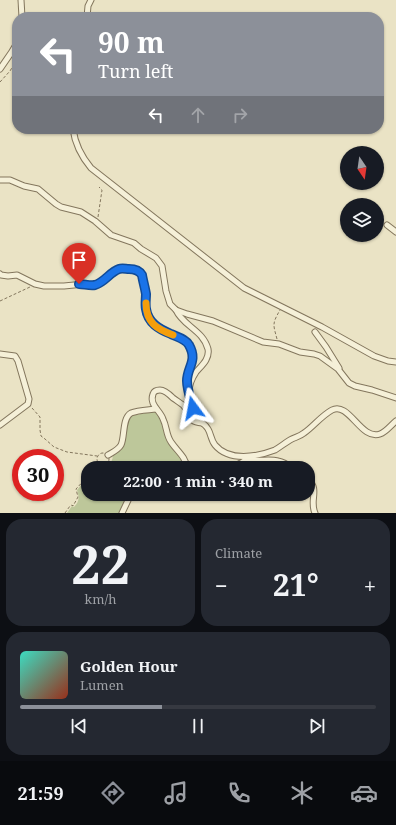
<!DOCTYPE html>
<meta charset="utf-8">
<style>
:root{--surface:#171b24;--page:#242831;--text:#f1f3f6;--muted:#9ea1a6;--line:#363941;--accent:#8c9099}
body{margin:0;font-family:"Noto Serif",serif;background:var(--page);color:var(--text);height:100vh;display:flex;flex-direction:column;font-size:15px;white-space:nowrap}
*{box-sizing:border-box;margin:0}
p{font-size:13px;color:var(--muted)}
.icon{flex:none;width:22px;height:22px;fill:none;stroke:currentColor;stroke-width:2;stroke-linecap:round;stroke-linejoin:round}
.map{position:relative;height:513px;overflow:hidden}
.side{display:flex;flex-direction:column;gap:6px;padding:6px;background:#0d0f14;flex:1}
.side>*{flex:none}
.top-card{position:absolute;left:12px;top:12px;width:372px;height:122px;border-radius:16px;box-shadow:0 1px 3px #0004;background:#8c9099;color:#fff;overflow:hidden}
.needle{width:26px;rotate:167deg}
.buttons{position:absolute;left:340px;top:146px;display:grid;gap:8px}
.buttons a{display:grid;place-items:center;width:44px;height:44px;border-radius:50%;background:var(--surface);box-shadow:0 1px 3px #0004;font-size:20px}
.speed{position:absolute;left:12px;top:449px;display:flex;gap:8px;font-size:20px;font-weight:700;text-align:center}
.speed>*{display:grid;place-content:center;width:52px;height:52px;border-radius:50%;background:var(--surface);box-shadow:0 1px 3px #0004;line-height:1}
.speed .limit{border:6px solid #d22;background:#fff;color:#111}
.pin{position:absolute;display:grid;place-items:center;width:34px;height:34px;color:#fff;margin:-41px -17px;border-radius:50% 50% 50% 0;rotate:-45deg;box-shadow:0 0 4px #0007}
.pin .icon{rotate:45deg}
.me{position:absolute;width:44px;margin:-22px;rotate:347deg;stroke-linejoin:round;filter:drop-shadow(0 0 3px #0008)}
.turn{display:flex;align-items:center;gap:14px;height:84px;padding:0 20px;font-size:18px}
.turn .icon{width:52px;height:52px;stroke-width:2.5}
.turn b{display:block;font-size:28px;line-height:34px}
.lanes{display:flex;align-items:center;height:38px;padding:0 20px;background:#0003;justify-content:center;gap:20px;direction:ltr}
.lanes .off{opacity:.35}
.big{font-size:30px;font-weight:700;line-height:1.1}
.side .widget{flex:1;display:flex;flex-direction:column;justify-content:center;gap:6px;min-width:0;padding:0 14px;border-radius:16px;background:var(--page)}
.side .dial{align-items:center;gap:0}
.dial b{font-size:52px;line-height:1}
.song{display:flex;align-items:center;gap:12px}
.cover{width:48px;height:48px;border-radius:6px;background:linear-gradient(135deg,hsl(170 70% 55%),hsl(10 70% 35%))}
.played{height:4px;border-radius:2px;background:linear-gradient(90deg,var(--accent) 40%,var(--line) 40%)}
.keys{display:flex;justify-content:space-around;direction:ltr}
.heat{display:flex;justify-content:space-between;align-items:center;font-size:22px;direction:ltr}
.side .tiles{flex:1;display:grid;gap:6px;grid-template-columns:1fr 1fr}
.widget:last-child{grid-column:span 2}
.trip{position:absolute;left:81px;top:461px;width:234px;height:40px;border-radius:16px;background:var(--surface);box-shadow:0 1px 3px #0004;font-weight:700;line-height:40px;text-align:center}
.menu{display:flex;height:64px;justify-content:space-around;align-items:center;background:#090b0e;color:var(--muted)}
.menu .icon{width:28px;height:28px}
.menu .selected{color:var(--accent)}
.menu b{font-size:18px;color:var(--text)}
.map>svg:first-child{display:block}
.green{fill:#bdc79a}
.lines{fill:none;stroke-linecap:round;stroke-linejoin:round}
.minor-casing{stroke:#83765d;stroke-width:7}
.path{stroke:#83765d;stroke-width:1;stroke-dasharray:3 2;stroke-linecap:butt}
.minor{stroke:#f5f0d8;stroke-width:5}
.route-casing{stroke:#114b97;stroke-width:10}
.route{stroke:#1a73e8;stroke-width:7}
.slow{stroke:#f59e0b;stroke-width:7}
</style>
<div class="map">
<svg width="396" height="513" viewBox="0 0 396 513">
<rect width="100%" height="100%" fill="#eae3c5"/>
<g class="green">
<path d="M155,411C164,421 162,430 167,441C172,451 183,456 184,468H170L161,464L151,465L145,468H96L99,465C107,469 113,463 113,454L118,452L129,418L131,416Z"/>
<path d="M88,477V494H129L120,513H67L72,506L74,507C80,501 79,497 77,490Z"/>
</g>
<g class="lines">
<g class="minor-casing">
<g id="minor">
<path d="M21,0L22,17"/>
<path d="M87,17L88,6L91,0"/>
<path d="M0,69L11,53L17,43"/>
<path d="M73,129C75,144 81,156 91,168L244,288L322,327L374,356L388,361L396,362"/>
<path d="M0,180H10L24,186L38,189L56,204L61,207L81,212L95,221L111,235L134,243L141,249L156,258L162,266L166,291L170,304L176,310L187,314L213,321L263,342L279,344L300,352L314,354L320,356L338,369L349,383L355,386L372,390L396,398"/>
<path d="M387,225L396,232"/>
<path d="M0,274L1,275L8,276L17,275L35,284L44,286H64L84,284L94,285L106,279L118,269H133L138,270L142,275L146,294V309L147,314L152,323L159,329L183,339L189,344L193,358L192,362L188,376L187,381L188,388"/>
<path d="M176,310C183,326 203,330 208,349C210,359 201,366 196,372C192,378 189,385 189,392C189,401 193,414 199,420C202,423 206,425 208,429C211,434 211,440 215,445C229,462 257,457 275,450C280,447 285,443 290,440C295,437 299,437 304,433C313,427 321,416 332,410C349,401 361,441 380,434C386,432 391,425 396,421"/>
<path d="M315,332L326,347L339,368"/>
<path d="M0,354L15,356L18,361L29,399L28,404L0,425"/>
<path d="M108,455C113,452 118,450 121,445C125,437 122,418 131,413C138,410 148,410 156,409"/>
<path d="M246,458C256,463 267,458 278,461C283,462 288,465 292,468"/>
<path d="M150,468L160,466L165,468"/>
<path d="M187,468C186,457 177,451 171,442C166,435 167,427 163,419C160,410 149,405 153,394C154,391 157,390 160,390C165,390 170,395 173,398C176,400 180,403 183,405C192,414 186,422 202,423"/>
<path d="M231,468L241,463L247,459"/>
<path d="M308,479C320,490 309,500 315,513"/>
<path d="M122,513L131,494"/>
</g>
</g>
<g class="path">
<path d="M0,82L10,71L17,59"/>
<path d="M98,217L102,190L99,187"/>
<path d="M0,301L30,287"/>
<path d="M277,339C273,324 272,324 280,310"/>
<path d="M32,408L40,417V430L41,436L45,439L54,447L67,452L97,456"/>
<circle cx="103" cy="459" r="6"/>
<path d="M95,468L98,464"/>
<path d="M65,513L70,506L72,505L73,506L78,497L76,489L88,476"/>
</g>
<use href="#minor" class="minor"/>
</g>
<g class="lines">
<g class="route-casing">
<path id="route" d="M79,284C84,284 90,286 95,285C105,282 110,272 119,269C122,268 126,269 129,269C135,269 139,270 142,275C143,281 145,288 146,294C146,299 145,304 146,309C148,323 159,329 171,334C177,337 186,339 189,345C198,361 187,367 187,381C187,389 191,401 193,408"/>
</g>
<use href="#route" class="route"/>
<path class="slow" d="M146,303C146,323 157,329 173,335"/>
</g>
</svg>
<div class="buttons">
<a><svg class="needle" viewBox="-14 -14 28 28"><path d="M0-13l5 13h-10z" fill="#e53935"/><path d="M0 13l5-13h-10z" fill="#9ea1a6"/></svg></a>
<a><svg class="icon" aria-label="layers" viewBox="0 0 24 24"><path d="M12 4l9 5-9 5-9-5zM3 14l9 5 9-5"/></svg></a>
</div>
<div class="speed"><div class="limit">30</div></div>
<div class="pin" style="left:79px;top:284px;background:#d93025"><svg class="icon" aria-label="arrive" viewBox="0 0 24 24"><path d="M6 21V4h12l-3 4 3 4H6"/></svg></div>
<svg class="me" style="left:193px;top:408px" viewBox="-20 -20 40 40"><path d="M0-17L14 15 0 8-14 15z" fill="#1a73e8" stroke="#fff" stroke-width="4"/></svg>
<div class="trip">22:00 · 1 min · 340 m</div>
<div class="top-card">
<div class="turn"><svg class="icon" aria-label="left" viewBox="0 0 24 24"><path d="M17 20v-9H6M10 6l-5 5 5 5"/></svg><div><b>90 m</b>Turn left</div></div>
<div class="lanes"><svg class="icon" aria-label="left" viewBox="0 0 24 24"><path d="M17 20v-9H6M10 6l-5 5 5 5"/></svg><svg class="icon off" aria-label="ahead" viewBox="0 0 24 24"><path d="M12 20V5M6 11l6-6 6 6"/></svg><svg class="icon off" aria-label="right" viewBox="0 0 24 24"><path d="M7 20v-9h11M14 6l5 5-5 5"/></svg></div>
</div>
</div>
<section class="side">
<div class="tiles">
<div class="widget dial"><b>22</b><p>km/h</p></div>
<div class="widget"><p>Climate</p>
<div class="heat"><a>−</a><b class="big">21°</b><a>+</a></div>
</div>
<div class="widget">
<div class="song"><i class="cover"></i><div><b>Golden Hour</b><p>Lumen</p></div></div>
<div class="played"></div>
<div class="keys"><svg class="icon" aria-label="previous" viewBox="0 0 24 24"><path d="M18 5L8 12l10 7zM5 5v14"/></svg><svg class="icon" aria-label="pause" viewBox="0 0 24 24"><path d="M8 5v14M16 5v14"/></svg><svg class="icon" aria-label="next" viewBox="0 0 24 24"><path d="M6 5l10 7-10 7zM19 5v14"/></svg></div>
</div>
</div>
</section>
<nav class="menu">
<b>21:59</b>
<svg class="icon selected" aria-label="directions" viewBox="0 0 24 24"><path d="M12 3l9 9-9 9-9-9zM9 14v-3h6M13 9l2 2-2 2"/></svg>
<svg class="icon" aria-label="music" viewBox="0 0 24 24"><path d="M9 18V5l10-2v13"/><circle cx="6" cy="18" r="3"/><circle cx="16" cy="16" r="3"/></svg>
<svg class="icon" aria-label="phone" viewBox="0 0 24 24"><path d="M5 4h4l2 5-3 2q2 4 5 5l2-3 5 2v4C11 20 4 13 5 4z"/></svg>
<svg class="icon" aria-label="climate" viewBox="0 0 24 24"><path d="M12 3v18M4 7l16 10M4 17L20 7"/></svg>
<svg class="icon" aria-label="car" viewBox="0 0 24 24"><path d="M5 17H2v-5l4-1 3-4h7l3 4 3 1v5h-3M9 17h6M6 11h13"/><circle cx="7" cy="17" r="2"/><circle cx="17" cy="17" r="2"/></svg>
</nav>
